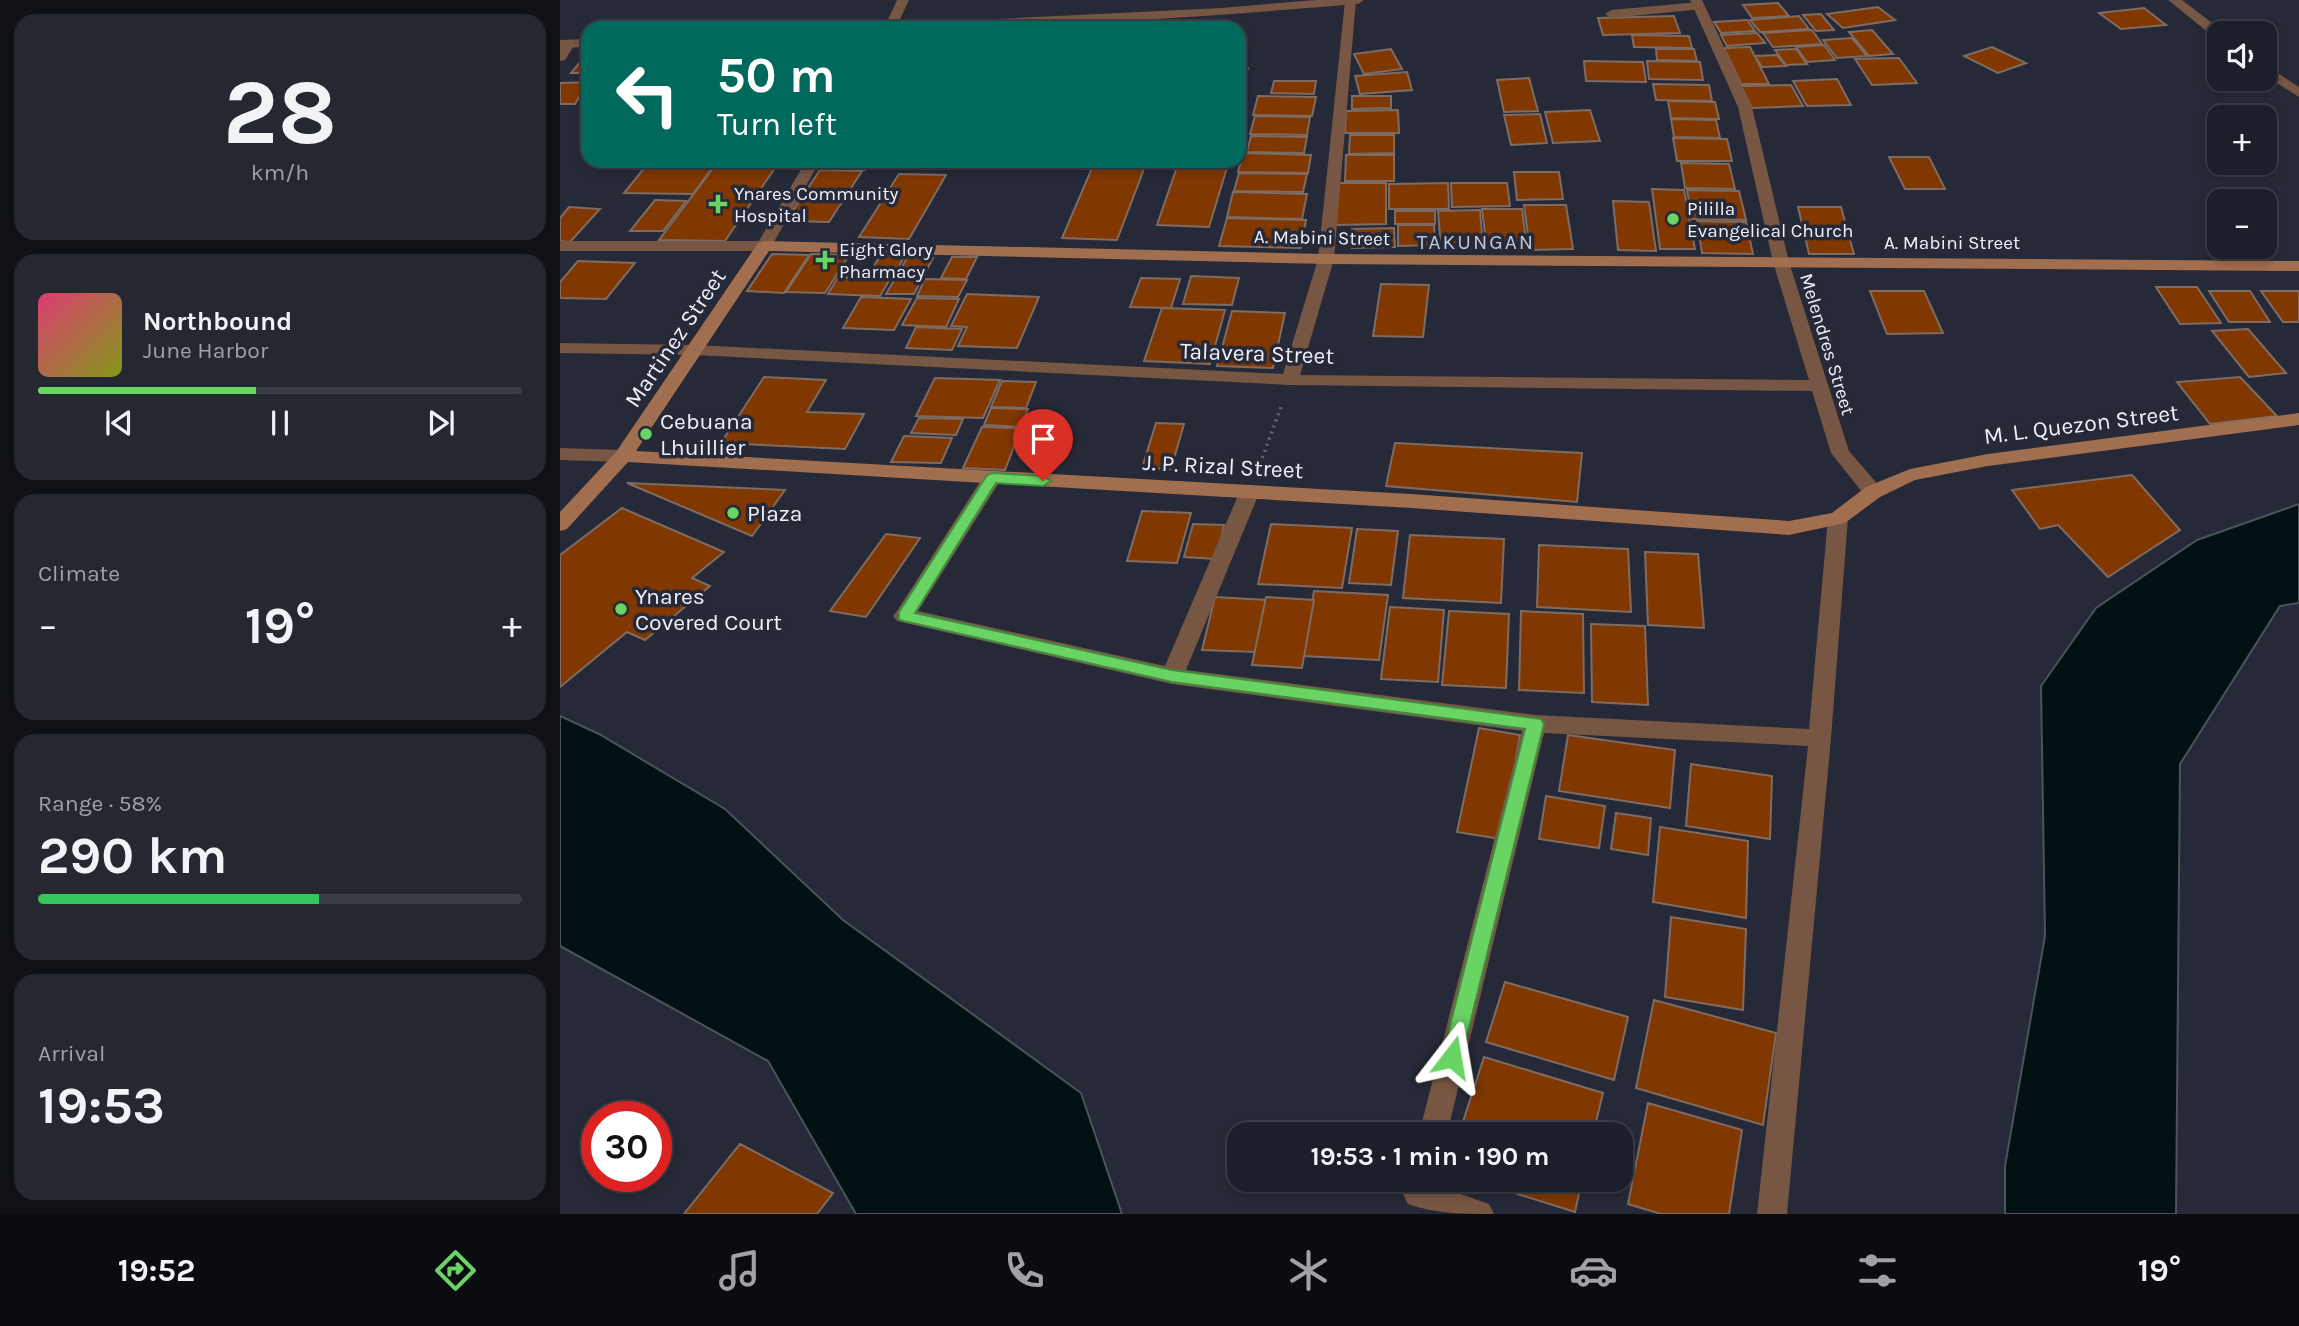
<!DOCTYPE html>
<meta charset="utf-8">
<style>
:root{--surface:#1c1f29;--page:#252731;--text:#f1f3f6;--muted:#a0a2a8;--line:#3a3d46;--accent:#69d464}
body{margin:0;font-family:Karla,sans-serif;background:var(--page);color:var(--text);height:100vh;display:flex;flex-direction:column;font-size:26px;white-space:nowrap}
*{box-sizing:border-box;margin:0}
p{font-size:23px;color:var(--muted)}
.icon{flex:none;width:38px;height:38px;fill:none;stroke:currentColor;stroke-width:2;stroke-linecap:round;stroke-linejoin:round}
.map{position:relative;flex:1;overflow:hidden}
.side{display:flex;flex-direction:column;gap:14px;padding:14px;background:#0f1117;width:560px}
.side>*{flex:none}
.hud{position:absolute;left:21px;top:21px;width:665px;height:147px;border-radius:21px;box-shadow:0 4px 10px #0003,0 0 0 2px var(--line);background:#00695c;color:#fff;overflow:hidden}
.buttons{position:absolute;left:1647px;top:21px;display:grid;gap:14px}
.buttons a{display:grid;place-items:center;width:70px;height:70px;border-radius:14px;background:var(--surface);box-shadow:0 4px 10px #0003,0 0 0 2px var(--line);font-size:35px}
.speed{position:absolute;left:21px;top:1101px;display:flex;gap:14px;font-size:35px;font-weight:700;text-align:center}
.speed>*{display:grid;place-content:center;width:91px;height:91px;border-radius:50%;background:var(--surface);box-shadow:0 4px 10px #0003,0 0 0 2px var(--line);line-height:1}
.speed .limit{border:10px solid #d22;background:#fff;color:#111}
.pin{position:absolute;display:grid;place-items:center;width:60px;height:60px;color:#fff;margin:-72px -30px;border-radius:50% 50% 50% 0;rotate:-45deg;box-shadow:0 0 7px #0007}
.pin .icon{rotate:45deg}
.me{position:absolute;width:77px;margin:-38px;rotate:14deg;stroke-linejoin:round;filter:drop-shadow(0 0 5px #0008)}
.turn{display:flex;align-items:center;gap:24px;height:147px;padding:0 21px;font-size:32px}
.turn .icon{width:91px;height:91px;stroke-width:2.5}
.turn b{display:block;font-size:49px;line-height:60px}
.big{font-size:52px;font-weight:700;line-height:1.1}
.side .tile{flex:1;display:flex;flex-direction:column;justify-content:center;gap:10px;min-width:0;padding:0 24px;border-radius:21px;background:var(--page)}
.side .dial{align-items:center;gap:0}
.dial b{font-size:91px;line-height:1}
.song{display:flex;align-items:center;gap:21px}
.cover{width:84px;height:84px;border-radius:10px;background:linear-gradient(135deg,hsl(340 70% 55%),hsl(70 70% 35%))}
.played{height:7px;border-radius:4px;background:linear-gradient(90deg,var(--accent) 45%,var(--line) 45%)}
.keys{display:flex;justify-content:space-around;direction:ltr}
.heat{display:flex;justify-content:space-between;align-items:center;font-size:38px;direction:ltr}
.charge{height:10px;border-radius:5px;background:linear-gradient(90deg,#34c759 58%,var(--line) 0)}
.trip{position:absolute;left:667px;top:1122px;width:406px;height:70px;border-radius:21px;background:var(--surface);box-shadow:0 4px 10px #0003,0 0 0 2px var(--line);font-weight:700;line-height:70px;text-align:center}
.menu{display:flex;height:112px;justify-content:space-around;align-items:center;background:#0b0c10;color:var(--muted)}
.menu .icon{width:49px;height:49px}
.menu .active{color:var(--accent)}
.menu b{font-size:32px;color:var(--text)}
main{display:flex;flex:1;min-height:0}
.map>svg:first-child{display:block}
.water{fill:#031115;stroke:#4a545a;stroke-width:2}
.building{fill:#803700;stroke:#7e6c63;stroke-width:2}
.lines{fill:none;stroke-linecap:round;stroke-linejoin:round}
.path{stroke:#636673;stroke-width:3.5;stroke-dasharray:2 4.5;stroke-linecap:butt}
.service{fill:#775643;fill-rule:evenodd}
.minor{fill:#775643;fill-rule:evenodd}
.tertiary{fill:#775643;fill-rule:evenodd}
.secondary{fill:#a16e4f;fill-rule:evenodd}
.route{fill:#69d464;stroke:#448a41;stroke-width:2}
.poi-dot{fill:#69d464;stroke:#262937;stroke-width:2.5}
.labels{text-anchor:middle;stroke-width:7;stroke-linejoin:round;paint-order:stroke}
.far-poi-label{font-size:19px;fill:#eef1fb;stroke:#262937;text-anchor:start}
.far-street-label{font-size:19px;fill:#eef1fb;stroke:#262937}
.far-quarter-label{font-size:21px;letter-spacing:2px;fill:#c2c6d9;stroke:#262937}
.street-label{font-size:23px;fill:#eef1fb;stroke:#262937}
.poi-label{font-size:23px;fill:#eef1fb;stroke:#262937;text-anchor:start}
</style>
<main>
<section class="side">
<div class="tile dial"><b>28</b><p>km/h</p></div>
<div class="tile">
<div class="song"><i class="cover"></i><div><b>Northbound</b><p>June Harbor</p></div></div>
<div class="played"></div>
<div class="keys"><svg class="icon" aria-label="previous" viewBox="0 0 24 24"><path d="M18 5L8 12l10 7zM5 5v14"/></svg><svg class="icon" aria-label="pause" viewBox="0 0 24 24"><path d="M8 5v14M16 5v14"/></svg><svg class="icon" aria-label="next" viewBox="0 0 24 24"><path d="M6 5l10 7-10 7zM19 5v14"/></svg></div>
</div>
<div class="tile"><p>Climate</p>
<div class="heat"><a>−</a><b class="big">19°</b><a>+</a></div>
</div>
<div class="tile"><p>Range · 58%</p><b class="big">290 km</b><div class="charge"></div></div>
<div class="tile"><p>Arrival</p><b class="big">19:53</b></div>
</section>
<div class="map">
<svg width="1739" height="1214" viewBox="0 0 1739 1214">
<rect width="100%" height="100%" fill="#262937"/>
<g class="water">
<path d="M1739,504V603L1720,606L1620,764L1616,1214H1445V1166L1485,936L1481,686L1536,608L1637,540Z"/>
<path d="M0,716L39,734L165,809L283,920L521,1093L562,1214H296L208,1061L0,946Z"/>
</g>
<g class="building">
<path d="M1218,3L1229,16L1192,18L1183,5Z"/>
<path d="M1318,7L1335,20L1283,28L1267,14Z"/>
<path d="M1584,8L1606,25L1561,29L1539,13Z"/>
<path d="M1261,14L1274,30L1256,31L1243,15Z"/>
<path d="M1114,16L1120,33L1043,35L1038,18Z"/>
<path d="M1239,16L1249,29L1200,32L1190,20Z"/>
<path d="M1187,20L1195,31L1161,33L1154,22Z"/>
<path d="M1252,30L1262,44L1213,47L1203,33Z"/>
<path d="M1312,30L1333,54L1309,56L1289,32Z"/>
<path d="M1197,33L1205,43L1167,46L1161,35Z"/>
<path d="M1072,35L1129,36L1132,48L1074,47Z"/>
<path d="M1292,38L1307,56L1277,58L1263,40Z"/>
<path d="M1264,45L1275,60L1247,62L1236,47Z"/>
<path d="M1190,47L1209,84H1181L1164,48Z"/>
<path d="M1432,47L1466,63L1438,73L1404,56Z"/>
<path d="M831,49L842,69L804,74L794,54Z"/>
<path d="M1096,49H1134L1137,61L1097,60Z"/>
<path d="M1236,49L1247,64L1226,65L1215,50Z"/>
<path d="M1217,55L1226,66L1202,67L1195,56Z"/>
<path d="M1339,58L1357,83L1312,85L1295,59Z"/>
<path d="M21,61H28V73H11Z"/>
<path d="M1024,61L1083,62L1086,82L1026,81Z"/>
<path d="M1087,61L1140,62L1143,80L1089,79Z"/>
<path d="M679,67L688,68L679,95Z"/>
<path d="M847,72L852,90L800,94L795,76Z"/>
<path d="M969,78L978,111L944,112L937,80Z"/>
<path d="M1277,79L1291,105L1247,106L1233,81Z"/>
<path d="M714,81H756L754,94L711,93Z"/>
<path d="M28,82L15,104H0V83Z"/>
<path d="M1093,84L1149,85L1152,101L1096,100Z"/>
<path d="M1231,85L1243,106L1192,108L1181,86Z"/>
<path d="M698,96L756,97L752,116L693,115Z"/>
<path d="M792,96H831V108L792,109Z"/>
<path d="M1108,101L1155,102L1159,119L1111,118Z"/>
<path d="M838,110L839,133H785L786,111Z"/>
<path d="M1030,110L1040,141L993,143L985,112Z"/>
<path d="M980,114L987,143L951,145L944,115Z"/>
<path d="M695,116L750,117L747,135L690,134Z"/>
<path d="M1111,119L1156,120L1160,138L1114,137Z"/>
<path d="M790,135H834V153L789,154Z"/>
<path d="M691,136L747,137L744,153L687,152Z"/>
<path d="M1113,138L1167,139L1172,161H1117Z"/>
<path d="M683,153L751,155L748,173L678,172Z"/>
<path d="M786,155H834V181H785Z"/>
<path d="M1329,157H1369L1385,189H1345Z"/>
<path d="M90,161H157L133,194L64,193Z"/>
<path d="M260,161H310L305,170L254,169Z"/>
<path d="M535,161H587L557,240L502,238Z"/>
<path d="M619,161H669L649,227L597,225Z"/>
<path d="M1121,163L1169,164L1175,189L1125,188Z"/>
<path d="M154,167L215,168L165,241L99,240Z"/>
<path d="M260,170L302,171L269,222L226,221Z"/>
<path d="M954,172H999L1003,199L957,200Z"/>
<path d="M679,173L747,174L743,192L674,191Z"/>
<path d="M339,174L386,175L349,239L299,237Z"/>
<path d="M778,183H826V224L776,225Z"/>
<path d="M888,183L889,209H829V184Z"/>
<path d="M891,183H947L950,206L892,207Z"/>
<path d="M1092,189L1124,190L1135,249H1100Z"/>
<path d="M1127,190L1179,191L1186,220L1132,219Z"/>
<path d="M673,192L747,194L742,219L667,217Z"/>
<path d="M95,200L126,201L103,231H70Z"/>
<path d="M1053,201L1089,202L1096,251L1058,250Z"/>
<path d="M964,205H1006L1013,249L970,250Z"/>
<path d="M9,207L40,209L10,242L0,241V218Z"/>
<path d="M1238,207H1281L1294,254H1249Z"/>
<path d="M922,209H962L966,241L926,242Z"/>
<path d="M920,210L923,248L881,249L878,211Z"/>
<rect x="835" y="211" width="40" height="13"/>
<path d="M667,218L746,220L741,248L659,246Z"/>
<path d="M1137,221L1186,222L1193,254L1142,253Z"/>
<path d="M838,225H874L875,245L838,246Z"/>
<path d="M834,228L835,247L792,248V229Z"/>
<path d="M212,254L249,255L224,293L187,291Z"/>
<path d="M251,254L289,255L265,293L226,292Z"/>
<path d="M321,254L345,255L333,277H308Z"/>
<path d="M392,257H417L406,279L381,278Z"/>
<path d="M347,258H373L354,294H326Z"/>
<path d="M18,261L75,263L46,299L0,298V282Z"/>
<path d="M631,276L679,278L672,305L623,304Z"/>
<path d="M278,277L330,279L320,296L268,294Z"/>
<path d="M581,278L620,279L611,308L570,307Z"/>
<path d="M365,279L407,280L398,297L357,296Z"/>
<path d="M821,284L869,285L863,337L813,336Z"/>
<path d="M1596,287H1637L1661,323L1620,324Z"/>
<path d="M1310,291H1364L1383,333L1327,334Z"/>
<path d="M1649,291H1690L1710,322H1669Z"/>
<path d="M1701,291H1739V322H1723Z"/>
<path d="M407,294L479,297L457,348L398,346L407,327L391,326Z"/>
<path d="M301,297L351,299L334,330L283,328Z"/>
<path d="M357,298L399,299L386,327L342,325Z"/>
<path d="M602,308L665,310L650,364L584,361Z"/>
<path d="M672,311L725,313L713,368L657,366Z"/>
<path d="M356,327L402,329L392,350L346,348Z"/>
<path d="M1688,329L1726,373L1689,377L1652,331Z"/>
<path d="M204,377L266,380L247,412L304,414L285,449L161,443Z"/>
<path d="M1680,377L1717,416L1650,424L1617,382Z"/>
<path d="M375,378L440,380L423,418L356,416Z"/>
<path d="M442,381L476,382L466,408L431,407Z"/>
<path d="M431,408L468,409L461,427L424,425Z"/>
<path d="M359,418L403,419L396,435L351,433Z"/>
<path d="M596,423L624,424L611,469L582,468Z"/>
<path d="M422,427L461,428L445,470L403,468Z"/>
<path d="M344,436L392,438L381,463L331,462Z"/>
<path d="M835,443L1022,453L1017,502L826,486Z"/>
<path d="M1572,475L1620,530L1548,577L1498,525L1480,529L1452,490Z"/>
<path d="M67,483L225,490L192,536Z"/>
<path d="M62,508L164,552L132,578L150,586L85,640L67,632L0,687V555Z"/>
<path d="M582,511L631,513L617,563L567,561Z"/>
<path d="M633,524L664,525L656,559L624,557Z"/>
<path d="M711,524L792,528L782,588L698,584Z"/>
<path d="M797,529L838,531L831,585L789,583Z"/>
<path d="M326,534L360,538L306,617L270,611Z"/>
<path d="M850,535L944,539L941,603L843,598Z"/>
<path d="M979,545L1068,549L1071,612L977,607Z"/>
<path d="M1085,552L1138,554L1144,628L1088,625Z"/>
<path d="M754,591L828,595L819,660L743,656Z"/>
<path d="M655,597L707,600L696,652L642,650Z"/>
<path d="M706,597L754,600L742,668L692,665Z"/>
<path d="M830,607L884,610L878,682L821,679Z"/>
<path d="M889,611L949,614L946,688L882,685Z"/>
<path d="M961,611L1023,614L1024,693L959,690Z"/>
<path d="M1031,624L1085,626L1088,705L1032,702Z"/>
<path d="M919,728L960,735L941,839L897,832Z"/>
<path d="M1008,735L1115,750L1110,808L999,791Z"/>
<path d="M1131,764L1212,776L1210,839L1126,826Z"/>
<path d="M986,796L1045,806L1039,848L979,839Z"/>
<path d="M1056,813L1091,818L1088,855L1051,849Z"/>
<path d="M1100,827L1188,841L1186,918L1093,902Z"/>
<path d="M1111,917L1186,929L1183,1010L1105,997Z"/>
<path d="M945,982L1068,1017L1054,1080L926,1042Z"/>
<path d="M1094,1000L1216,1033L1203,1125L1076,1088Z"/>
<path d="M924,1057L1043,1093L1033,1134H899Z"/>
<path d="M1088,1103L1182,1130L1169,1214H1101L1068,1204Z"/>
<path d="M180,1144L273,1193L257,1214H124Z"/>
<path d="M913,1180H1022L1015,1212Z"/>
</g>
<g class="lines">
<path class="path" d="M700,464L721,407"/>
<path class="service" d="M1139,2L1143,3V9L1051,18L1045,14L1051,10Z"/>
<g class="minor">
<path d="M337,0H349L336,28H324Z"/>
<path d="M796,0L774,259L740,375L1249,380L1213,262L1178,107L1130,0H1142L1192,107L1229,262L1289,451L1320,487L1323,492L1320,497H1306L1271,453L1252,391L730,385L134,355L0,353V343L134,345L723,374L758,259L785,1Z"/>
<path d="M1608,0H1622L1665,33H1659V38L1654,37Z"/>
<path d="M4,41L15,44L5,60L0,61V48Z"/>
<path d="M1704,64L1739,87V97L1704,75Z"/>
<path d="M246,161H260L210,249H198L196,246Z"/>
<path d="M432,472L442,478L358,611L605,666L680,491L690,485L700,491L626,670L975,715L1249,729L1268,518L1271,513H1285L1288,518L1271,738L1227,1214H1197L1248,746L984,733L887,1134H859L962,731L612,684L337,621L333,616L337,611L425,474Z"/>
<path d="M847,1180H876L875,1185L929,1204L934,1214C903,1214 876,1214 848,1204L843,1194Z"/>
</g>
<g class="tertiary">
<path d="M756,0H804L798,4C642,17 485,28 329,28L335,24L661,8Z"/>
<path d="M28,39V47L0,48V40Z"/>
<path d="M0,241H204L212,246L204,251H0Z"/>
<path d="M0,448L63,450L72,456L63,462L0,460Z"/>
</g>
<path class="secondary" d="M204,241L766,254L1739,261V271L766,264L209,251L76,451L851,494L1229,521L1272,513L1306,487L1350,469L1428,454L1739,413V425L1428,466L1355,480L1320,497L1285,523L1229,535L851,508L68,462L7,529L0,531V512L56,452L198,243Z"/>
</g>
<path class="route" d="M432,473L483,476L491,481L483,486L436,483L355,613L612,670L981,719L984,724L900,1064L892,1067L885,1064L882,1057L965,729L612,682L339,620V612L427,475Z"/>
<g class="poi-dot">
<path d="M154.5 193.5h7v7h7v7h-7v7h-7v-7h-7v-7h7z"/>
<circle cx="1113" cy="219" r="7"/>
<path d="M261.5 249.5h7v7h7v7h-7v7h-7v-7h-7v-7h7z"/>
<circle cx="86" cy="434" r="7"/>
<circle cx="173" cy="513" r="7"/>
<circle cx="61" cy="609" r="7"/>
</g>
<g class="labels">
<g class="far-poi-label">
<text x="174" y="200">Ynares Community<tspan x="174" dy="22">Hospital</tspan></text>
<text x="1127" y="215">Pililla<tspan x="1127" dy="22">Evangelical Church</tspan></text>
<text x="279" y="256">Eight Glory<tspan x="279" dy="22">Pharmacy</tspan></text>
</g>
<g class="far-street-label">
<text transform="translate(762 237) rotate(1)" y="7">A. Mabini Street</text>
<text x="1392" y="249">A. Mabini Street</text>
<text transform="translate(1268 344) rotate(73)" y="7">Melendres Street</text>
</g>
<g class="far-quarter-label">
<text x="916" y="249">TAKUNGAN</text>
</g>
<g class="street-label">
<text transform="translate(115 338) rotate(-56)" y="8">Martinez Street</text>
<text transform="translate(697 353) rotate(2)" y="8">Talavera Street</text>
<text transform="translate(1521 424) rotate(-7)" y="8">M. L. Quezon Street</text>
<text transform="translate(663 466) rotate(3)" y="8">J. P. Rizal Street</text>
</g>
<g class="poi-label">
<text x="100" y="429">Cebuana<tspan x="100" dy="26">Lhuillier</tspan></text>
<text x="187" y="521">Plaza</text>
<text x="75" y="604">Ynares<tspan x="75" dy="26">Covered Court</tspan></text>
</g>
</g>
</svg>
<div class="buttons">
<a><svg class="icon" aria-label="sound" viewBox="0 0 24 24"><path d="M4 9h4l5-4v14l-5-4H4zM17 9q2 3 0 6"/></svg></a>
<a>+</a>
<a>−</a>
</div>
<div class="speed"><div class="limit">30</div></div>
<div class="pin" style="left:483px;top:481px;background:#d93025"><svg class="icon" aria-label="arrive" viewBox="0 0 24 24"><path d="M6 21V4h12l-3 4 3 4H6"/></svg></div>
<svg class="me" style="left:892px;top:1057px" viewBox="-20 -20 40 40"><path d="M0-17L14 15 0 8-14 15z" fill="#69d464" stroke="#fff" stroke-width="4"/></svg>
<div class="trip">19:53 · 1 min · 190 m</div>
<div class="hud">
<div class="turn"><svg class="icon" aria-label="left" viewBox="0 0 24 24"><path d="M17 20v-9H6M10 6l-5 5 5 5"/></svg><div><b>50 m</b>Turn left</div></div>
</div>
</div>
</main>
<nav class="menu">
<b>19:52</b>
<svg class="icon active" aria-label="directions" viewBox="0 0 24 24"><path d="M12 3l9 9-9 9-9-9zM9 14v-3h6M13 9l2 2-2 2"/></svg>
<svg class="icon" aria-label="music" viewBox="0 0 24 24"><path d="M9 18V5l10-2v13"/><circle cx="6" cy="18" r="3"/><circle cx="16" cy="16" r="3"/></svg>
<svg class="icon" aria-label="phone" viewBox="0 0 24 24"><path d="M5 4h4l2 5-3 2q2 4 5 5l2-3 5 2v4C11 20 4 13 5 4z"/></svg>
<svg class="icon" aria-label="climate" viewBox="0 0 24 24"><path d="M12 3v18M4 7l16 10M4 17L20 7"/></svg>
<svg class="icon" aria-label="car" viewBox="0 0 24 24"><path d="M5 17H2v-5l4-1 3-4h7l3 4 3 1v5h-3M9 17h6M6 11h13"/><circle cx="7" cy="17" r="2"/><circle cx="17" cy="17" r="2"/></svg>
<svg class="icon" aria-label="filters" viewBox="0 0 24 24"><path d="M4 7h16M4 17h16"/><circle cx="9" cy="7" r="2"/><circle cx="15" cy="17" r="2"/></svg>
<b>19°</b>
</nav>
